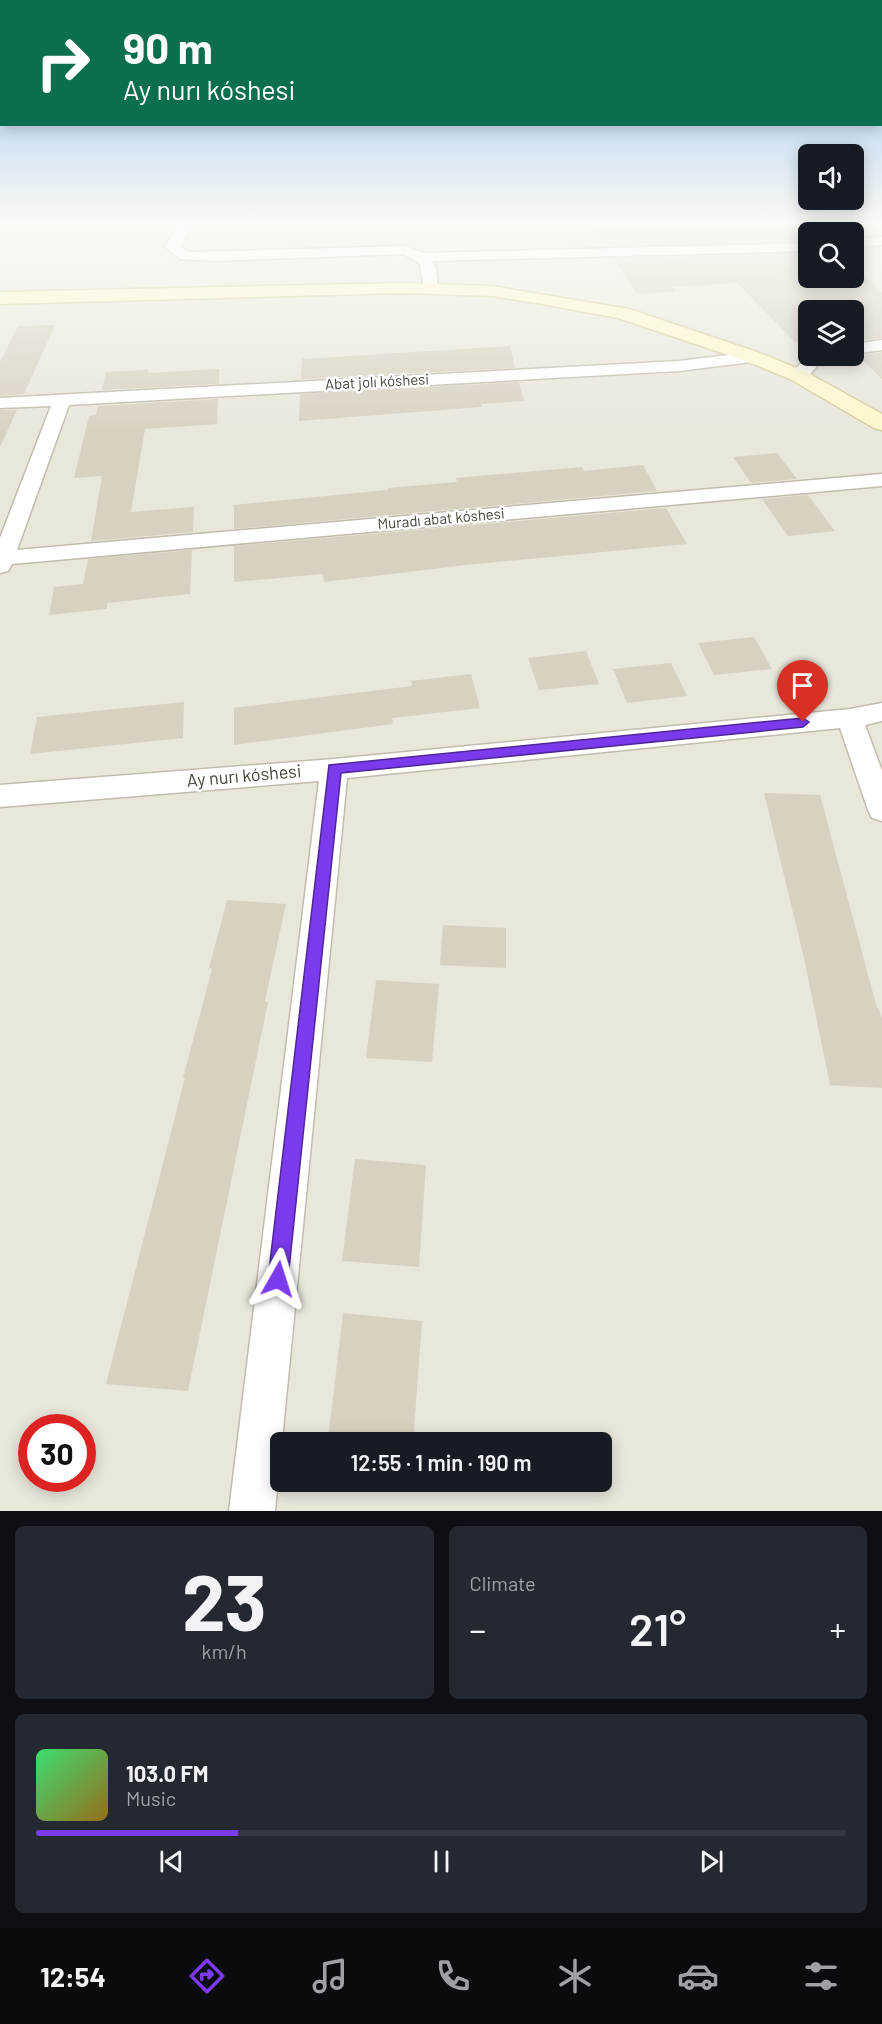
<!DOCTYPE html>
<meta charset="utf-8">
<style>
:root{--surface:#171b24;--page:#242831;--text:#f1f3f6;--muted:#9ea1a6;--line:#363941;--accent:#7c3aed}
body{margin:0;font-family:Barlow,sans-serif;background:var(--page);color:var(--text);height:100vh;display:flex;flex-direction:column;font-size:22px;white-space:nowrap}
*{box-sizing:border-box;margin:0}
p{font-size:20px;color:var(--muted)}
.icon{flex:none;width:33px;height:33px;fill:none;stroke:currentColor;stroke-width:2;stroke-linecap:round;stroke-linejoin:round}
.map{position:relative;height:1511px;overflow:hidden}
.side{display:flex;flex-direction:column;gap:15px;padding:15px;background:#0d0f14;flex:1}
.side>*{flex:none}
.banner{position:absolute;left:0px;top:0px;width:882px;height:126px;box-shadow:0 3px 15px #0003;background:#0b6e4f;color:#fff;overflow:hidden}
.controls{position:absolute;left:798px;top:144px;display:grid;gap:12px}
.controls a{display:grid;place-items:center;width:66px;height:66px;border-radius:9px;background:var(--surface);box-shadow:0 3px 15px #0003;font-size:30px}
.speed{position:absolute;left:18px;top:1414px;display:flex;gap:12px;font-size:30px;font-weight:700;text-align:center}
.speed>*{display:grid;place-content:center;width:78px;height:78px;border-radius:50%;background:var(--surface);box-shadow:0 3px 15px #0003;line-height:1}
.speed .limit{border:9px solid #d22;background:#fff;color:#111}
.pin{position:absolute;display:grid;place-items:center;width:51px;height:51px;color:#fff;margin:-62px -26px;border-radius:50% 50% 50% 0;rotate:-45deg;box-shadow:0 0 6px #0007}
.pin .icon{rotate:45deg}
.me{position:absolute;width:66px;margin:-33px;rotate:6deg;stroke-linejoin:round;filter:drop-shadow(0 0 4px #0008)}
.turn{display:flex;align-items:center;gap:21px;height:126px;padding:0 24px;font-size:27px}
.turn .icon{width:78px;height:78px;stroke-width:2.5}
.turn b{display:block;font-size:42px;line-height:51px}
.big{font-size:45px;font-weight:600;line-height:1.1}
.side .tile{flex:1;display:flex;flex-direction:column;justify-content:center;gap:9px;min-width:0;padding:0 21px;border-radius:9px;background:var(--page)}
.side .dial{align-items:center;gap:0}
.dial b{font-size:78px;line-height:1}
.song{display:flex;align-items:center;gap:18px}
.cover{width:72px;height:72px;border-radius:9px;background:linear-gradient(135deg,hsl(140 70% 55%),hsl(40 70% 35%))}
.played{height:6px;border-radius:3px;background:linear-gradient(90deg,var(--accent) 25%,var(--line) 25%)}
.keys{display:flex;justify-content:space-around;direction:ltr}
.heat{display:flex;justify-content:space-between;align-items:center;font-size:33px;direction:ltr}
.side .tiles{flex:1;display:grid;gap:15px;grid-template-columns:1fr 1fr}
.tile:last-child{grid-column:span 2}
.trip{position:absolute;left:270px;top:1432px;width:342px;height:60px;border-radius:9px;background:var(--surface);box-shadow:0 3px 15px #0003;font-weight:600;line-height:60px;text-align:center}
.tab-bar{display:flex;height:96px;justify-content:space-around;align-items:center;background:#090b0e;color:var(--muted)}
.tab-bar .icon{width:42px;height:42px}
.tab-bar .selected{color:var(--accent)}
.tab-bar b{font-size:27px;color:var(--text)}
.map>svg:first-child{display:block}
.residential{fill:#e9e6da;fill-rule:evenodd}
.building{fill:#d7d1c1}
.lines{fill:none;stroke-linecap:round;stroke-linejoin:round}
.street-casing{stroke:#c1bcae;stroke-width:3}
.secondary-casing{stroke:#d5cb9b;stroke-width:3}
.street{fill:#fff;fill-rule:evenodd}
.secondary{fill:#fef7cd;fill-rule:evenodd}
.route{fill:#7c3aed;stroke:#51269a;stroke-width:1.5}
.labels{text-anchor:middle;stroke-width:5;stroke-linejoin:round;paint-order:stroke}
.far-street-label{font-size:15px;fill:#4a4539;stroke:#fff}
.street-label{font-size:18px;fill:#4a4539;stroke:#fff}
</style>
<div class="map">
<svg width="882" height="1511" viewBox="0 0 882 1511">
<rect width="100%" height="100%" fill="#f5f3eb"/>
<path class="residential" d="M0,225H882V1511H0ZM808,232H854V278H808ZM808,310H854V356H808ZM32,1428H82V1479H32ZM280,1443H602V1482H280Z"/>
<g class="building">
<path d="M669,225H814L821,232H808V241L604,246L592,228Z"/>
<path d="M808,253V278H854V265L882,293V338L854,342V310H808V341L795,342L737,283L672,287L676,292L637,294L613,258Z"/>
<path d="M55,325L24,394L0,396V362L18,326Z"/>
<path d="M510,346L515,368L301,379L302,359Z"/>
<path d="M882,352V379L858,356Z"/>
<path d="M219,369V384L102,390L106,372L148,370V373Z"/>
<path d="M519,382L524,401L481,404L482,407L299,421L300,394Z"/>
<path d="M218,399L217,424L145,429L131,512L194,507L193,532L91,541L102,476L74,478L89,416L96,415L98,406Z"/>
<path d="M0,410H17L0,447Z"/>
<path d="M777,453L797,479L751,483L733,457Z"/>
<path d="M643,465L657,491L234,529V505L388,490V488L457,482L456,478L582,467L584,471Z"/>
<path d="M808,495L835,531L788,536L762,499Z"/>
<path d="M666,508L687,544L466,565L324,582L323,574L234,582V546Z"/>
<path d="M192,550L190,594L107,603V609L49,615L54,587L83,584L88,559Z"/>
<path d="M754,637L772,669L714,675L698,643Z"/>
<path d="M586,651L599,684L539,690L528,658Z"/>
<path d="M671,663L687,696L627,703L613,669Z"/>
<path d="M471,674L480,708L392,718L393,724L234,745V708L412,686L411,681Z"/>
<path d="M184,702L183,738L30,754L37,717Z"/>
<path d="M764,793L820,795L877,1008H879L882,1019V1088L830,1085L804,958Z"/>
<path d="M227,900L286,904L265,1001L268,1002L188,1391L106,1384L185,1078H183L212,969L209,968Z"/>
<path d="M443,925L506,928V968L440,965Z"/>
<path d="M376,980L439,984L432,1062L366,1058Z"/>
<path d="M355,1159L426,1165L419,1267L342,1261Z"/>
<path d="M343,1313L422,1321L413,1443L328,1440Z"/>
</g>
<g class="lines">
<g class="street-casing">
<g id="street">
<path d="M179,225H192L180,246L188,252L406,246L424,253L808,243V251L432,261L436,268L438,289L431,293L424,289L420,264L404,254L213,261L180,259L165,247Z"/>
<path d="M882,237V245L854,247V239Z"/>
<path d="M882,340V350L854,354V344Z"/>
<path d="M753,352L759,353L761,357L759,361L679,371L69,405L17,550L882,474V486L12,564L8,571L0,573V538L51,406L0,408V398L679,361Z"/>
<path d="M812,356H834L832,360L818,365L805,380H793L790,376C796,368 803,359 812,356Z"/>
<path d="M882,703V721L865,725L882,771V821L872,818L868,810L840,728L347,778L275,1511H229L319,781L0,807V785L334,759L850,709Z"/>
</g>
</g>
<g class="secondary-casing">
<path id="secondary" d="M402,283L492,286L629,309L760,353L806,372L882,414V430L874,428L792,380L746,361L618,318L542,304L492,296L402,293L0,304V292Z"/>
</g>
<use href="#street" class="street"/>
<use href="#secondary" class="secondary"/>
</g>
<linearGradient id="sky" x2="0" y2="1"><stop stop-color="#8fbeeb"/><stop offset="0.51" stop-color="#fafaf6"/><stop offset="1" stop-color="#fafaf6" stop-opacity="0"/></linearGradient>
<rect width="882" height="437" fill="url(#sky)"/>
<path class="route" d="M803,718L809,722L803,727L341,773L288,1279L285,1286L278,1289L271,1286L268,1279L329,765Z"/>
<g class="labels">
<g class="far-street-label">
<text transform="translate(377 382) rotate(-3)" y="5">Abat jolı kóshesi</text>
<text transform="translate(441 519) rotate(-5)" y="5">Muradı abat kóshesi</text>
</g>
<g class="street-label">
<text transform="translate(244 776) rotate(-5)" y="6">Ay nurı kóshesi</text>
</g>
</g>
</svg>
<div class="controls">
<a><svg class="icon" aria-label="sound" viewBox="0 0 24 24"><path d="M4 9h4l5-4v14l-5-4H4zM17 9q2 3 0 6"/></svg></a>
<a><svg class="icon" aria-label="search" viewBox="0 0 24 24"><circle cx="10" cy="10" r="6"/><path d="M15 15l6 6"/></svg></a>
<a><svg class="icon" aria-label="layers" viewBox="0 0 24 24"><path d="M12 4l9 5-9 5-9-5zM3 14l9 5 9-5"/></svg></a>
</div>
<div class="speed"><div class="limit">30</div></div>
<div class="pin" style="left:803px;top:722px;background:#d93025"><svg class="icon" aria-label="arrive" viewBox="0 0 24 24"><path d="M6 21V4h12l-3 4 3 4H6"/></svg></div>
<svg class="me" style="left:278px;top:1279px" viewBox="-20 -20 40 40"><path d="M0-17L14 15 0 8-14 15z" fill="#7c3aed" stroke="#fff" stroke-width="4"/></svg>
<div class="trip">12:55 · 1 min · 190 m</div>
<div class="banner">
<div class="turn"><svg class="icon" aria-label="right" viewBox="0 0 24 24"><path d="M7 20v-9h11M14 6l5 5-5 5"/></svg><div><b>90 m</b>Ay nurı kóshesi</div></div>
</div>
</div>
<section class="side">
<div class="tiles">
<div class="tile dial"><b>23</b><p>km/h</p></div>
<div class="tile"><p>Climate</p>
<div class="heat"><a>−</a><b class="big">21°</b><a>+</a></div>
</div>
<div class="tile">
<div class="song"><i class="cover"></i><div><b>103.0 FM</b><p>Music</p></div></div>
<div class="played"></div>
<div class="keys"><svg class="icon" aria-label="previous" viewBox="0 0 24 24"><path d="M18 5L8 12l10 7zM5 5v14"/></svg><svg class="icon" aria-label="pause" viewBox="0 0 24 24"><path d="M8 5v14M16 5v14"/></svg><svg class="icon" aria-label="next" viewBox="0 0 24 24"><path d="M6 5l10 7-10 7zM19 5v14"/></svg></div>
</div>
</div>
</section>
<nav class="tab-bar">
<b>12:54</b>
<svg class="icon selected" aria-label="directions" viewBox="0 0 24 24"><path d="M12 3l9 9-9 9-9-9zM9 14v-3h6M13 9l2 2-2 2"/></svg>
<svg class="icon" aria-label="music" viewBox="0 0 24 24"><path d="M9 18V5l10-2v13"/><circle cx="6" cy="18" r="3"/><circle cx="16" cy="16" r="3"/></svg>
<svg class="icon" aria-label="phone" viewBox="0 0 24 24"><path d="M5 4h4l2 5-3 2q2 4 5 5l2-3 5 2v4C11 20 4 13 5 4z"/></svg>
<svg class="icon" aria-label="climate" viewBox="0 0 24 24"><path d="M12 3v18M4 7l16 10M4 17L20 7"/></svg>
<svg class="icon" aria-label="car" viewBox="0 0 24 24"><path d="M5 17H2v-5l4-1 3-4h7l3 4 3 1v5h-3M9 17h6M6 11h13"/><circle cx="7" cy="17" r="2"/><circle cx="17" cy="17" r="2"/></svg>
<svg class="icon" aria-label="filters" viewBox="0 0 24 24"><path d="M4 7h16M4 17h16"/><circle cx="9" cy="7" r="2"/><circle cx="15" cy="17" r="2"/></svg>
</nav>
